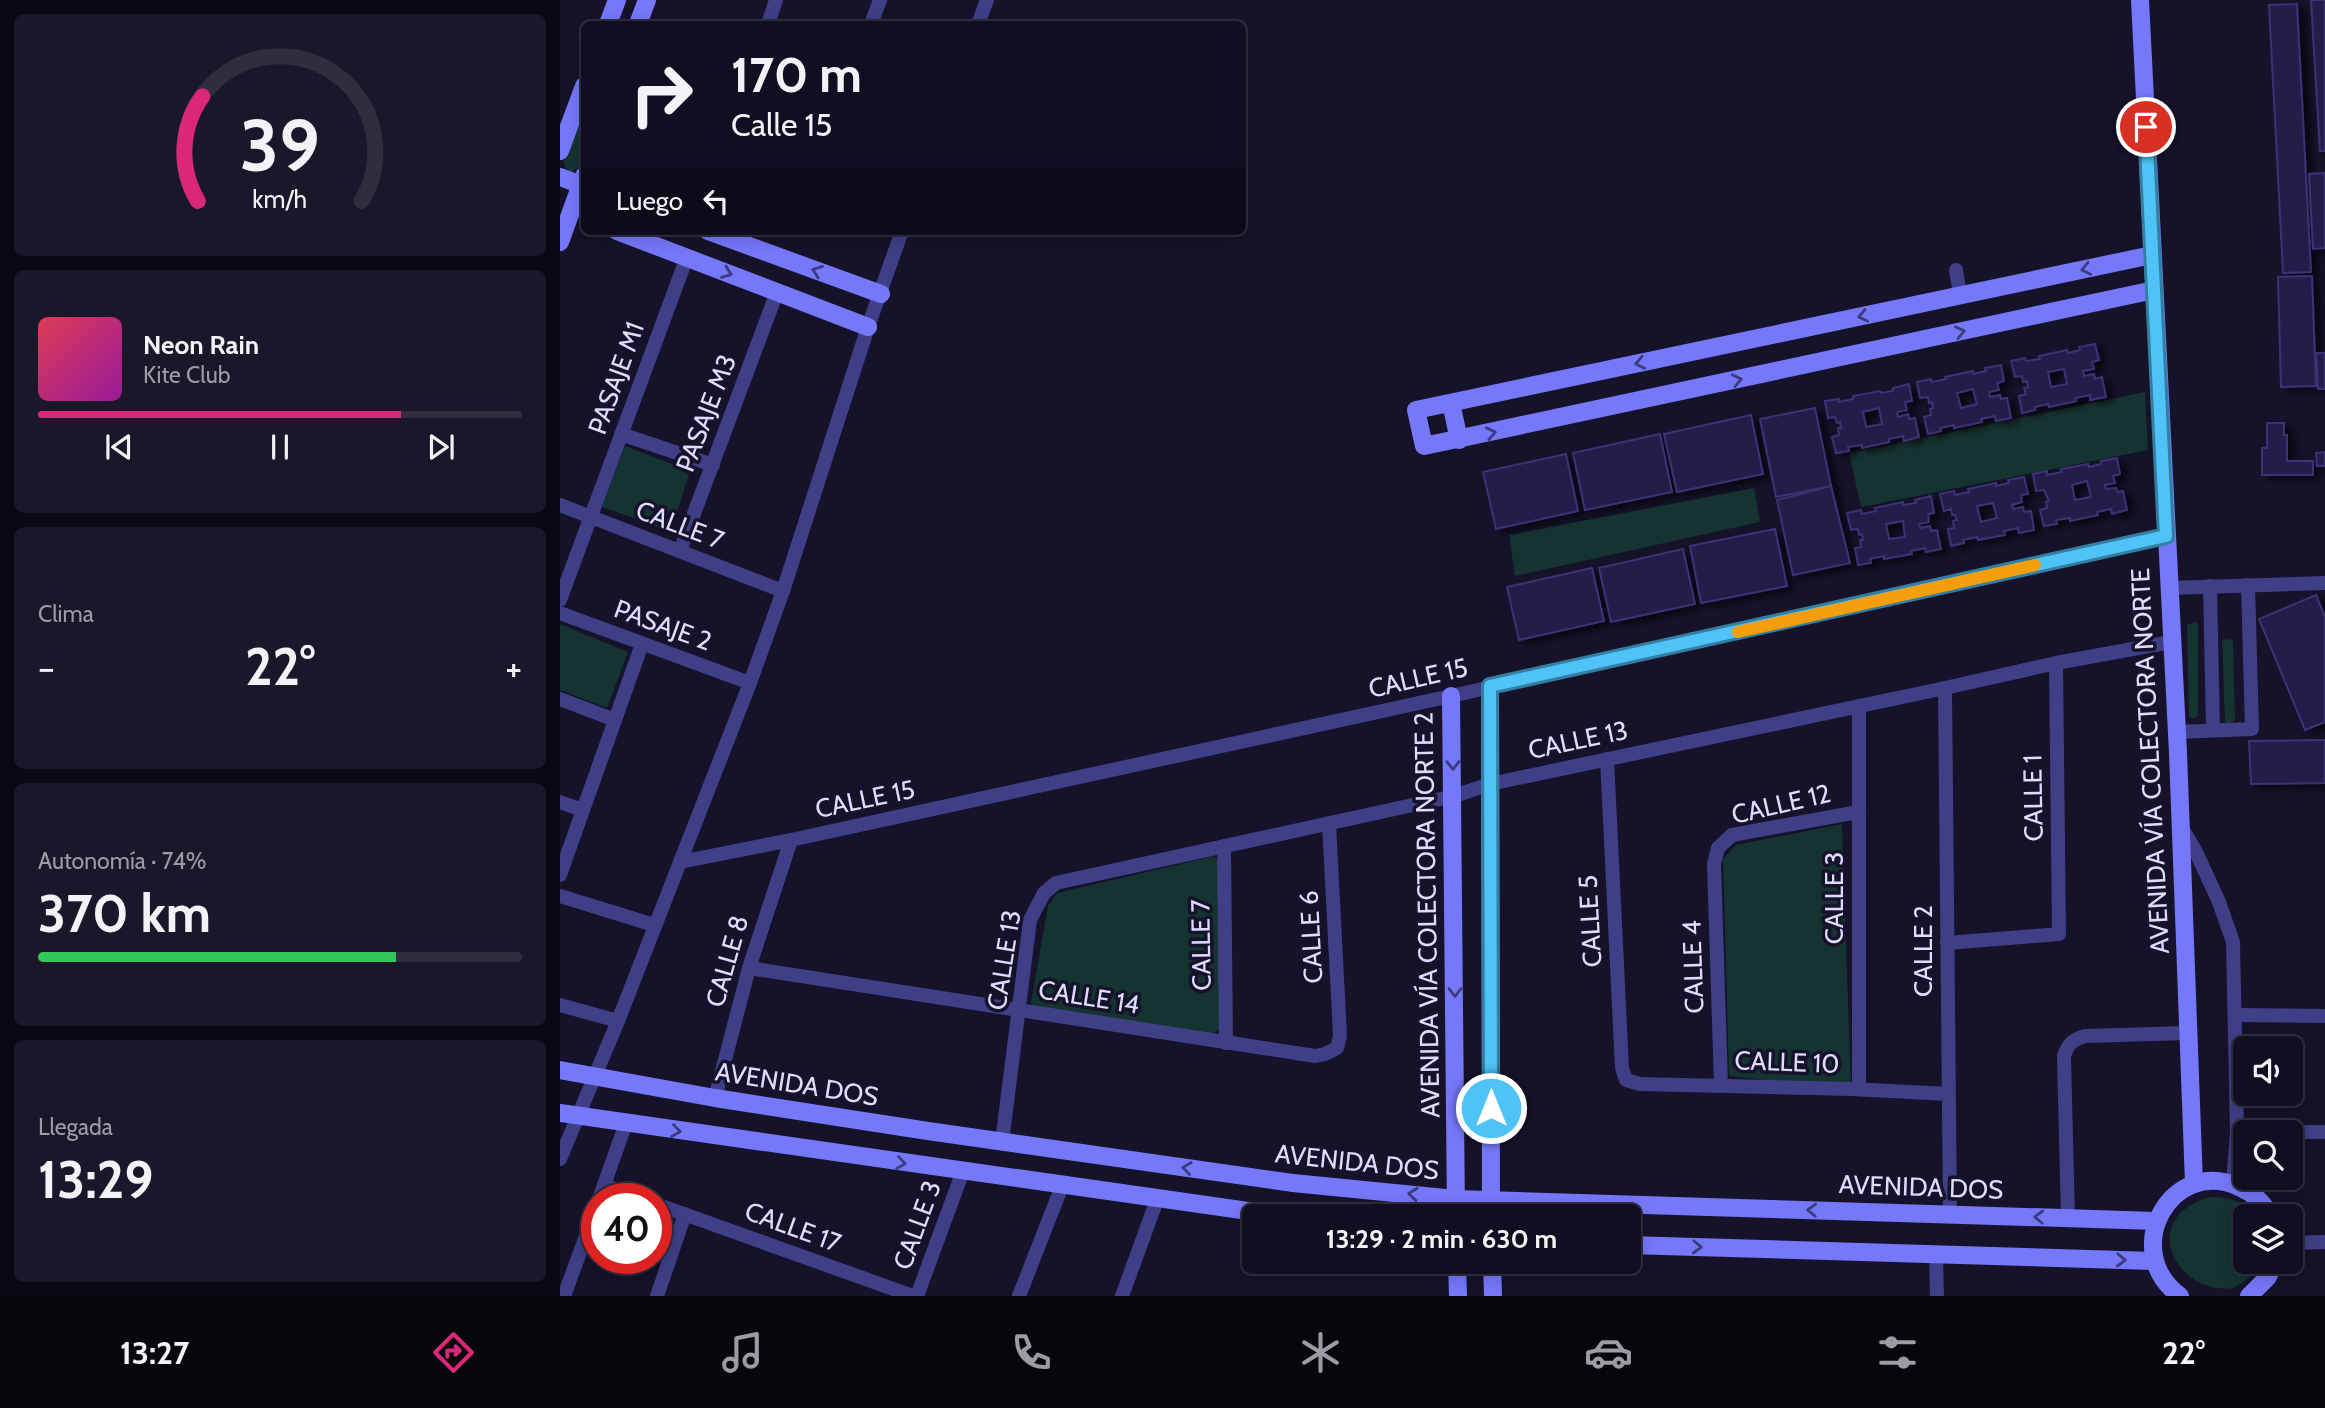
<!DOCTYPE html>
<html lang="es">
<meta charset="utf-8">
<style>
:root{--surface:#100e20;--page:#191729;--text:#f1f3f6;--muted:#9c9ca5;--line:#302e3e;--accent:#db2777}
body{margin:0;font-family:Cabin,sans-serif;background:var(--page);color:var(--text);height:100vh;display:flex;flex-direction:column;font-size:26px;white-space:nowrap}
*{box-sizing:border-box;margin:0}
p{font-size:23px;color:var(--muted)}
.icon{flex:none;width:38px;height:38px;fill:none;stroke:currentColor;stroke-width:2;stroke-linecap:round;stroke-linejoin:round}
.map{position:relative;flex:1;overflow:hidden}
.details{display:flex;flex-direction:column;gap:14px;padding:14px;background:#090812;width:560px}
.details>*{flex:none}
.hud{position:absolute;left:21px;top:21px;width:665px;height:214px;border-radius:10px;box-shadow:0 4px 18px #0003,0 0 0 2px var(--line);background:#100e20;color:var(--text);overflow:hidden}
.controls{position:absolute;left:1673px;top:1036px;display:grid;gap:14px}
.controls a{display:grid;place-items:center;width:70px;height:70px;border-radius:10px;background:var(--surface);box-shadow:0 4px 18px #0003,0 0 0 2px var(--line);font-size:35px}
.speed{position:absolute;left:21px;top:1183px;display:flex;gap:14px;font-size:35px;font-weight:700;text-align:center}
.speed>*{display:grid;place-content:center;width:91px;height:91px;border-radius:50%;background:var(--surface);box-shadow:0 4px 18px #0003,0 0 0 2px var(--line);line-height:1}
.speed .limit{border:10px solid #d22;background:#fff;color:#111}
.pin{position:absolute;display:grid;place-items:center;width:60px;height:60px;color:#fff;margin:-30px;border:4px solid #fff;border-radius:50%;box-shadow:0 2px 7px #0007}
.me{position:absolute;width:77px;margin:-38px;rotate:0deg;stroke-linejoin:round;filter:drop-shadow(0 0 5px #0008)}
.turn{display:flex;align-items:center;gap:24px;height:147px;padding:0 35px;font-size:32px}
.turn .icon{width:91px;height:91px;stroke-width:2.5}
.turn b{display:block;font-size:49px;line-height:60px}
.then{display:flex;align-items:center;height:66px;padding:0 35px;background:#0003;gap:14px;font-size:26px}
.big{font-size:52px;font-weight:800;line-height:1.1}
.details .card{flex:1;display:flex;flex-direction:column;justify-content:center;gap:10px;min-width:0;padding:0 24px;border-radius:10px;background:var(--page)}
.details .dial{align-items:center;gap:0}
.dial svg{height:182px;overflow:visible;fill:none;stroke:var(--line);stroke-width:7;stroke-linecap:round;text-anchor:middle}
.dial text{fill:var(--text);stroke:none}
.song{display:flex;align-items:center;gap:21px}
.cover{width:84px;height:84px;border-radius:10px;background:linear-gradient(135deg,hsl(350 70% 55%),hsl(300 70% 35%))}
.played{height:7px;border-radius:4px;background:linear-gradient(90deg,var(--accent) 75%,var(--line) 75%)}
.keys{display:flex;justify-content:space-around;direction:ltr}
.heat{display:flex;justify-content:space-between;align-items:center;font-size:38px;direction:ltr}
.charge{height:10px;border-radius:5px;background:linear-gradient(90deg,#34c759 74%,var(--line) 0)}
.trip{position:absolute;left:682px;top:1204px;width:399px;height:70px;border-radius:10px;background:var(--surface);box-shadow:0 4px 18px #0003,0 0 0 2px var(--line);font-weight:800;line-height:70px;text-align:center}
.dock{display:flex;height:112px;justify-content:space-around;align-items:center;background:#06060d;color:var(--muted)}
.dock .icon{width:49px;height:49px}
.dock .on{color:var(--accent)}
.dock b{font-size:32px;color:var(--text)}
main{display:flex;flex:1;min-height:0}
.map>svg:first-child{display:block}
.green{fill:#153431}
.building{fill:#251e4a;stroke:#3c3175;stroke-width:2;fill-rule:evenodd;filter:url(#shadow)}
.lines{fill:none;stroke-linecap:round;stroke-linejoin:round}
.street{stroke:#3e3f87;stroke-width:14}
.secondary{stroke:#7678fa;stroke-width:18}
.oneway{stroke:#3c3b7d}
.route-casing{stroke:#337fa1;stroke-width:18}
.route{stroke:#4fc3f7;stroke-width:12}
.slow{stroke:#f59e0b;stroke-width:12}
.labels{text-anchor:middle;stroke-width:7;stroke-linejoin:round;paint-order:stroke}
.street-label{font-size:26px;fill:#dedcfe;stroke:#15122a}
</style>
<main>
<section class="details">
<div class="card dial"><svg viewBox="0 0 100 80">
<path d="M14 69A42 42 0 1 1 86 69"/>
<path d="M14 69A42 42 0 0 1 16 23" stroke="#db2777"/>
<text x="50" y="56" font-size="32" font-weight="700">39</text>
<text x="50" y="72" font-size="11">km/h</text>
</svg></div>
<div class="card">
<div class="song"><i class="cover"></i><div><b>Neon Rain</b><p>Kite Club</p></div></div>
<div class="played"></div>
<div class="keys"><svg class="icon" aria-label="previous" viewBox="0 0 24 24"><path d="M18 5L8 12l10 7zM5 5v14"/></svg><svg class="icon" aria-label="pause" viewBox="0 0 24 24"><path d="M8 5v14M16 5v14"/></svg><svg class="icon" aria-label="next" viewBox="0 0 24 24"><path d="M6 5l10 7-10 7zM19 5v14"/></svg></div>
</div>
<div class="card"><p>Clima</p>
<div class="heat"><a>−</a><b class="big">22°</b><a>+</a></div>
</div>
<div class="card"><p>Autonomía · 74%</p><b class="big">370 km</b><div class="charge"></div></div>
<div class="card"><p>Llegada</p><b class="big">13:29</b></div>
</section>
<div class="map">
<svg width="1765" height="1296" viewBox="0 0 1765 1296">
<defs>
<filter id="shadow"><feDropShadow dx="7" dy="4" stdDeviation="3.5" flood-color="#0009"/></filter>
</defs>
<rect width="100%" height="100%" fill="#15122a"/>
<g class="green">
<path d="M24,105V156L19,168L11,172L5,167L4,161Z"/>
<path d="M1585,392L1588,450L1301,507L1289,453Z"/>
<path d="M65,446L130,471L111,531L42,507Z"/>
<path d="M1194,488L1200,522L955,576L949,535Z"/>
<path d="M1636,622L1638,624V716L1632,719L1629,716L1627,625Z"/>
<path d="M0,624L68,652L47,708L0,690Z"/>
<path d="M1669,639L1673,641L1675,719L1671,724L1665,723L1662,640Z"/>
<path d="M1282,824L1291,1089L1169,1076L1163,859L1176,845Z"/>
<path d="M655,856L659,864V1029L649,1037L476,1011L471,1002L488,906L497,893Z"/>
<path d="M1649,1197C1667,1197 1684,1200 1695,1216H1685V1262H1700C1694,1274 1686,1282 1673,1288C1618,1296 1575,1220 1649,1197Z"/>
</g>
<g class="building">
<path d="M1751,0H1765V151H1760Z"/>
<path d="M1737,4L1751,272L1723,273L1709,5Z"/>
<path d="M1765,173V248L1753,249L1749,174Z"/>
<path d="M1752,276L1756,386L1721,387L1718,277Z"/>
<path d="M1535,344L1539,360L1532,362L1534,369L1523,371L1524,376L1534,374L1535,379L1542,377L1546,397L1530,400V395L1515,398L1516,401L1489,407L1488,404L1475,407V410L1462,413L1459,396L1466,394L1464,388L1468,387L1467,381L1463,382L1462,376L1455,377L1451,361L1465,358L1466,361L1480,359L1479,356L1507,350L1508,353L1520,350L1519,347ZM1504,369L1507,384L1491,387L1488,372Z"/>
<path d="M1756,353H1765V389H1758Z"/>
<path d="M1441,365L1444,381L1437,383L1439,390L1429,392L1430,397L1440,395L1441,399L1447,398L1451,418L1436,421L1435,416L1421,419L1422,422L1394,428V425L1380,428L1381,431L1368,434L1364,417L1371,415L1370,409L1373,408L1372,402L1369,403L1368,397L1360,398L1357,382L1371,379L1372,382L1386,379L1385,377L1413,371V374L1426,371L1425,368ZM1413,389L1417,404L1401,408L1397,393Z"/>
<path d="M1349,384L1352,401L1345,402L1347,410L1337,412L1338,417L1348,414L1349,419L1355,418L1359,437L1344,441L1343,436L1329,439V442L1302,448V445L1288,447L1289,451L1276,453L1272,437L1279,435L1278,428H1281L1280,422L1277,423L1275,417L1268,418L1265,401L1279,399V402L1293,399V396L1320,391L1321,393L1333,391V388ZM1319,408L1322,424L1306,427L1303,412Z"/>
<path d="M1255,408L1271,486L1216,497L1200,419Z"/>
<path d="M1191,415L1203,474L1117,492L1104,434Z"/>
<path d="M1707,423H1724V435H1727V461H1753V475H1702V448H1707Z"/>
<path d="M1100,434L1112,492L1025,510L1013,453Z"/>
<path d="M1765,452V466H1757L1756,453Z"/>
<path d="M1006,454L1018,511L936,529L923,472Z"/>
<path d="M1557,458L1560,474L1553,476L1555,483L1545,485L1546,489L1556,488L1557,492L1563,491L1567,510L1552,514L1551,509L1537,512L1538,515L1510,521V518L1496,520L1497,524L1484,526L1480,510L1487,508L1486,502L1489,501L1484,490L1476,491L1473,474L1487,471V475L1502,472L1501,469L1528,464L1529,467L1541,464V461ZM1527,481L1531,497L1515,500L1512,485Z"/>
<path d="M1464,477L1468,494L1461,495L1462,502L1452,505L1453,509L1463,507L1464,512L1471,511L1474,530L1459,533L1458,528L1444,531L1445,535L1418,540L1417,537L1403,540L1404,543L1391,546L1388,529L1394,528L1393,521L1397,520L1395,515H1392L1391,509L1384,511L1380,494L1394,491L1395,495L1409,492L1408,489L1436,483V486L1449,483L1448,480ZM1433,503L1437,518L1421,522L1417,506Z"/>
<path d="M1271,486L1290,563L1233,575L1217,500Z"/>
<path d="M1371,496L1374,513L1368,514L1369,522L1359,524L1360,528L1370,526L1371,531L1377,530L1381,549L1366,552L1365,548L1351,551L1352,554L1324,559V556L1310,559L1311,563L1298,565L1295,548L1301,547L1300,540H1303L1302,534L1299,535L1298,529L1291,530L1287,513L1301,510L1302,514L1316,511L1315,508L1343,502V505L1356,503L1355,500ZM1343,521L1345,537L1329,539L1326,524Z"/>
<path d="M1215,529L1227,586L1141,603L1130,546Z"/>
<path d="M1123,549L1135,604L1051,622L1039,568Z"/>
<path d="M1032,568L1044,621L959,640L947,587Z"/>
<path d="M1756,595L1765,617V722L1745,730L1699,619Z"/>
<path d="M1761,740H1765V783L1691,784L1689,741Z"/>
</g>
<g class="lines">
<g class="street">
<path d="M208,24L216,0"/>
<path d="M311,24L320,0"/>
<path d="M418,24L427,0"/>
<path d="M1396,270L1400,295"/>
<path d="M61,434L153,465"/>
<path d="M0,505L223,591"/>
<path d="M120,551L217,292"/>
<path d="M1650,586L1653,730"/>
<path d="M1609,588L1765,583"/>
<path d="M0,600L127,257"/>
<path d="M0,613L190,683"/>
<path d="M1385,688L1390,1214"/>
<path d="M0,699L55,720"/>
<path d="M1299,706V1089"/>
<path d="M1616,732L1692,729L1688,585"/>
<path d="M1047,759L1062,1068L1066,1080L1080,1084L1291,1089L1388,1094"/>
<path d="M0,802L23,810"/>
<path d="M1621,826L1636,852L1659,902L1673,942L1677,1132L1673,1184"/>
<path d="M664,846L666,1043"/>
<path d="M120,862L231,840L891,696L1606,536"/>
<path d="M0,875L82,644"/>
<path d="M0,896L94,925"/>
<path d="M1387,943L1499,934L1496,663"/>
<path d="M189,968L755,1056L765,1054L777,1048L780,1036L769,823"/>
<path d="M0,1005L58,1021"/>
<path d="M1675,1015L1765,1016"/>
<path d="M1161,1085L1154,864L1158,848L1172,835L1298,812"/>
<path d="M155,1098L189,968L231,840"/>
<path d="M1677,1132H1765"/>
<path d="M442,1142L470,920L484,893L496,883L894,796L930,784L1385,688L1496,663L1611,642"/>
<path d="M0,1159L58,1021L190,683L223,591L308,327L342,231"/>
<path d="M44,1185L83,1199"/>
<path d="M39,1199L66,1123"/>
<path d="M96,1204L353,1296"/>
<path d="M1508,1218L1504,1056C1508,1044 1512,1040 1525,1036L1628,1033"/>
<path d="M1731,1243L1765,1242"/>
<path d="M1376,1254L1377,1296"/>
<path d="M4,1296L37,1206"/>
<path d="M97,1296L125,1214"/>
<path d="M357,1296L403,1171"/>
<path d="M459,1296L502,1186"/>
<path d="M562,1296L598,1197"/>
</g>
<g class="secondary">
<path d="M1580,0L1618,753L1634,1184"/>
<path d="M48,24L57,0"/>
<path d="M78,24L87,0"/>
<path d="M0,151L24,86"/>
<path d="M0,177L24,186"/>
<path d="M57,231L308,327"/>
<path d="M148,231L321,294"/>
<path d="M0,242L24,176"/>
<path d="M1592,255L856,410L864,446L1594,290"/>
<path d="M891,403L899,440"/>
<path d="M930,686L931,1216"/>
<path d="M891,696L896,1216"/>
<path d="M0,1070L155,1098L368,1131L733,1183L895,1199L1596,1221"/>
<path d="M0,1113L723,1216"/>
<path d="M1069,1245L1594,1261"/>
<path d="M897,1262L898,1296"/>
<path d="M932,1262L933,1296"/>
<path d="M1620,1296C1559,1251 1611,1156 1679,1187C1693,1193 1704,1203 1710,1216"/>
<path d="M1689,1296L1708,1277L1714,1262"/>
</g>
</g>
<defs><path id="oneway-chevron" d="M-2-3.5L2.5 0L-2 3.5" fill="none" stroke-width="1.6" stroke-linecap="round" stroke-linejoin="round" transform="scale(1.75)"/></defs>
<g class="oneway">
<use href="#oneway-chevron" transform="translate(1526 269) rotate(168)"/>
<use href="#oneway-chevron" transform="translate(257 271) rotate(-160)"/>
<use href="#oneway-chevron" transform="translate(167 273) rotate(21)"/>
<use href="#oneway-chevron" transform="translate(1303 316) rotate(168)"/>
<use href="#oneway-chevron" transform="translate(1400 332) rotate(-12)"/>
<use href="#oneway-chevron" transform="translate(1080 363) rotate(168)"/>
<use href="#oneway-chevron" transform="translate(1177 380) rotate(-12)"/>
<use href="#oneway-chevron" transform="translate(931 433) rotate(-12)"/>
<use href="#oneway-chevron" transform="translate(893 765) rotate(89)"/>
<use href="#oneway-chevron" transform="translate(895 992) rotate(90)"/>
<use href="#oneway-chevron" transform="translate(116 1131) rotate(8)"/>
<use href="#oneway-chevron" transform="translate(341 1163) rotate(8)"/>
<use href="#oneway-chevron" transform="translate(627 1168) rotate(-172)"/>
<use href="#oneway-chevron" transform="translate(853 1194) rotate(-174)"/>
<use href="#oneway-chevron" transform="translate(1252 1210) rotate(-178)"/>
<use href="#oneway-chevron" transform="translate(1479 1217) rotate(-178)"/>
<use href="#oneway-chevron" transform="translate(1137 1247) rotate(2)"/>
<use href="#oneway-chevron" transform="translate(1561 1260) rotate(2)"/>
</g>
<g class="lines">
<g class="route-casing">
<path id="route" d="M931,1108L930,686L1606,536L1586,127"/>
</g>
<use href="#route" class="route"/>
<path class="slow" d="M1178,632L1475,565"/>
</g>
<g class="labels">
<g class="street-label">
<text transform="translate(56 378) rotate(-70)" y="9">PASAJE M1</text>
<text transform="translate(146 413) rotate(-69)" y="9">PASAJE M3</text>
<text transform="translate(120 525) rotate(21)" y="9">CALLE 7</text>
<text transform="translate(103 625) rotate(20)" y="9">PASAJE 2</text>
<text transform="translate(858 678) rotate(-13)" y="9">CALLE 15</text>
<text transform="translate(1018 740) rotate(-12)" y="9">CALLE 13</text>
<text transform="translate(1590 761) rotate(-93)" y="9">AVENIDA VÍA COLECTORA NORTE</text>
<text transform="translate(1473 798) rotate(-91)" y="9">CALLE 1</text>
<text transform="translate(305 799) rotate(-12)" y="9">CALLE 15</text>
<text transform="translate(1221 804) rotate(-13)" y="9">CALLE 12</text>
<text transform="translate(1274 898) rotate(-90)" y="9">CALLE 3</text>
<text transform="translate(867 915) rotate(-91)" y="9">AVENIDA VÍA COLECTORA NORTE 2</text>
<text transform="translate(1030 921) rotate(-93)" y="9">CALLE 5</text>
<text transform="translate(751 937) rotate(-93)" y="9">CALLE 6</text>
<text transform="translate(641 945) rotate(-91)" y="9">CALLE 7</text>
<text transform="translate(1363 951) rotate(-90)" y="9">CALLE 2</text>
<text transform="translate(444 960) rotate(-81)" y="9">CALLE 13</text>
<text transform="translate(167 961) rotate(-74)" y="9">CALLE 8</text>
<text transform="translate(1133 967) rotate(-92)" y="9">CALLE 4</text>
<text transform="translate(529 997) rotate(9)" y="9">CALLE 14</text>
<text transform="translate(1227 1062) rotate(2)" y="9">CALLE 10</text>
<text transform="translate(237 1084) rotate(9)" y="9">AVENIDA DOS</text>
<text transform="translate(797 1162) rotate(6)" y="9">AVENIDA DOS</text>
<text transform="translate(1361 1187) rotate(2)" y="9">AVENIDA DOS</text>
<text transform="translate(357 1225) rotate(-70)" y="9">CALLE 3</text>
<text transform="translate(233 1227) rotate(20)" y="9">CALLE 17</text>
</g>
</g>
</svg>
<div class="controls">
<a><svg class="icon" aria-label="sound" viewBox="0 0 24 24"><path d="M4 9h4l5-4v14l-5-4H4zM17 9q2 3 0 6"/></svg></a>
<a><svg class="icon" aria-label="search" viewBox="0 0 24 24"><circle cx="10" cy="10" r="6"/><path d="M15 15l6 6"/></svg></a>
<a><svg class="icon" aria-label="layers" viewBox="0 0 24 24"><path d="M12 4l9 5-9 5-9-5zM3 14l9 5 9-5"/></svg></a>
</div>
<div class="speed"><div class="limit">40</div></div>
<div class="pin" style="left:1586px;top:127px;background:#d93025"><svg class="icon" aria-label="arrive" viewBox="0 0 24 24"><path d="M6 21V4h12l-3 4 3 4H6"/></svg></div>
<svg class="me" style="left:931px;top:1108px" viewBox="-20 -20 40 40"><circle r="17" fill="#4fc3f7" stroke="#fff" stroke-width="3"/><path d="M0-11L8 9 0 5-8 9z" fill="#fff"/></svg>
<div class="trip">13:29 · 2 min · 630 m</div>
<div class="hud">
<div class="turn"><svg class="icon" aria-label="right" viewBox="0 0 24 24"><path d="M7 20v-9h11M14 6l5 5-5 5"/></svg><div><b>170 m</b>Calle 15</div></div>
<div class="then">Luego<svg class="icon" aria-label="left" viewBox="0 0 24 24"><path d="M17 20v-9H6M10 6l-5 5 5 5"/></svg></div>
</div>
</div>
</main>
<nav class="dock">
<b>13:27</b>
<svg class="icon on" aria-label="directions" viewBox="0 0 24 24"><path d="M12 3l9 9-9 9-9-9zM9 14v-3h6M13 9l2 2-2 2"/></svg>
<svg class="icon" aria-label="music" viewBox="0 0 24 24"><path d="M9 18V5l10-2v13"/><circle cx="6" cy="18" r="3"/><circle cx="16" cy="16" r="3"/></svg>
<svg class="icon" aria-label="phone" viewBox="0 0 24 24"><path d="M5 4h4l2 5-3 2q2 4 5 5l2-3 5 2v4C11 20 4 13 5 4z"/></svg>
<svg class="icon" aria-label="climate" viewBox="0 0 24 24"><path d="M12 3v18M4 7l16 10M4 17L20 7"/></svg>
<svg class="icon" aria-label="car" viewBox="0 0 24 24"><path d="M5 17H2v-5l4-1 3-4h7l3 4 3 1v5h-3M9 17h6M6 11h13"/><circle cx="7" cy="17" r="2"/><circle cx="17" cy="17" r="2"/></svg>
<svg class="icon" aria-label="filters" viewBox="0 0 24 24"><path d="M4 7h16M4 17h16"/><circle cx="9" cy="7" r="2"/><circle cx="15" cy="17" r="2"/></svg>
<b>22°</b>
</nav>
